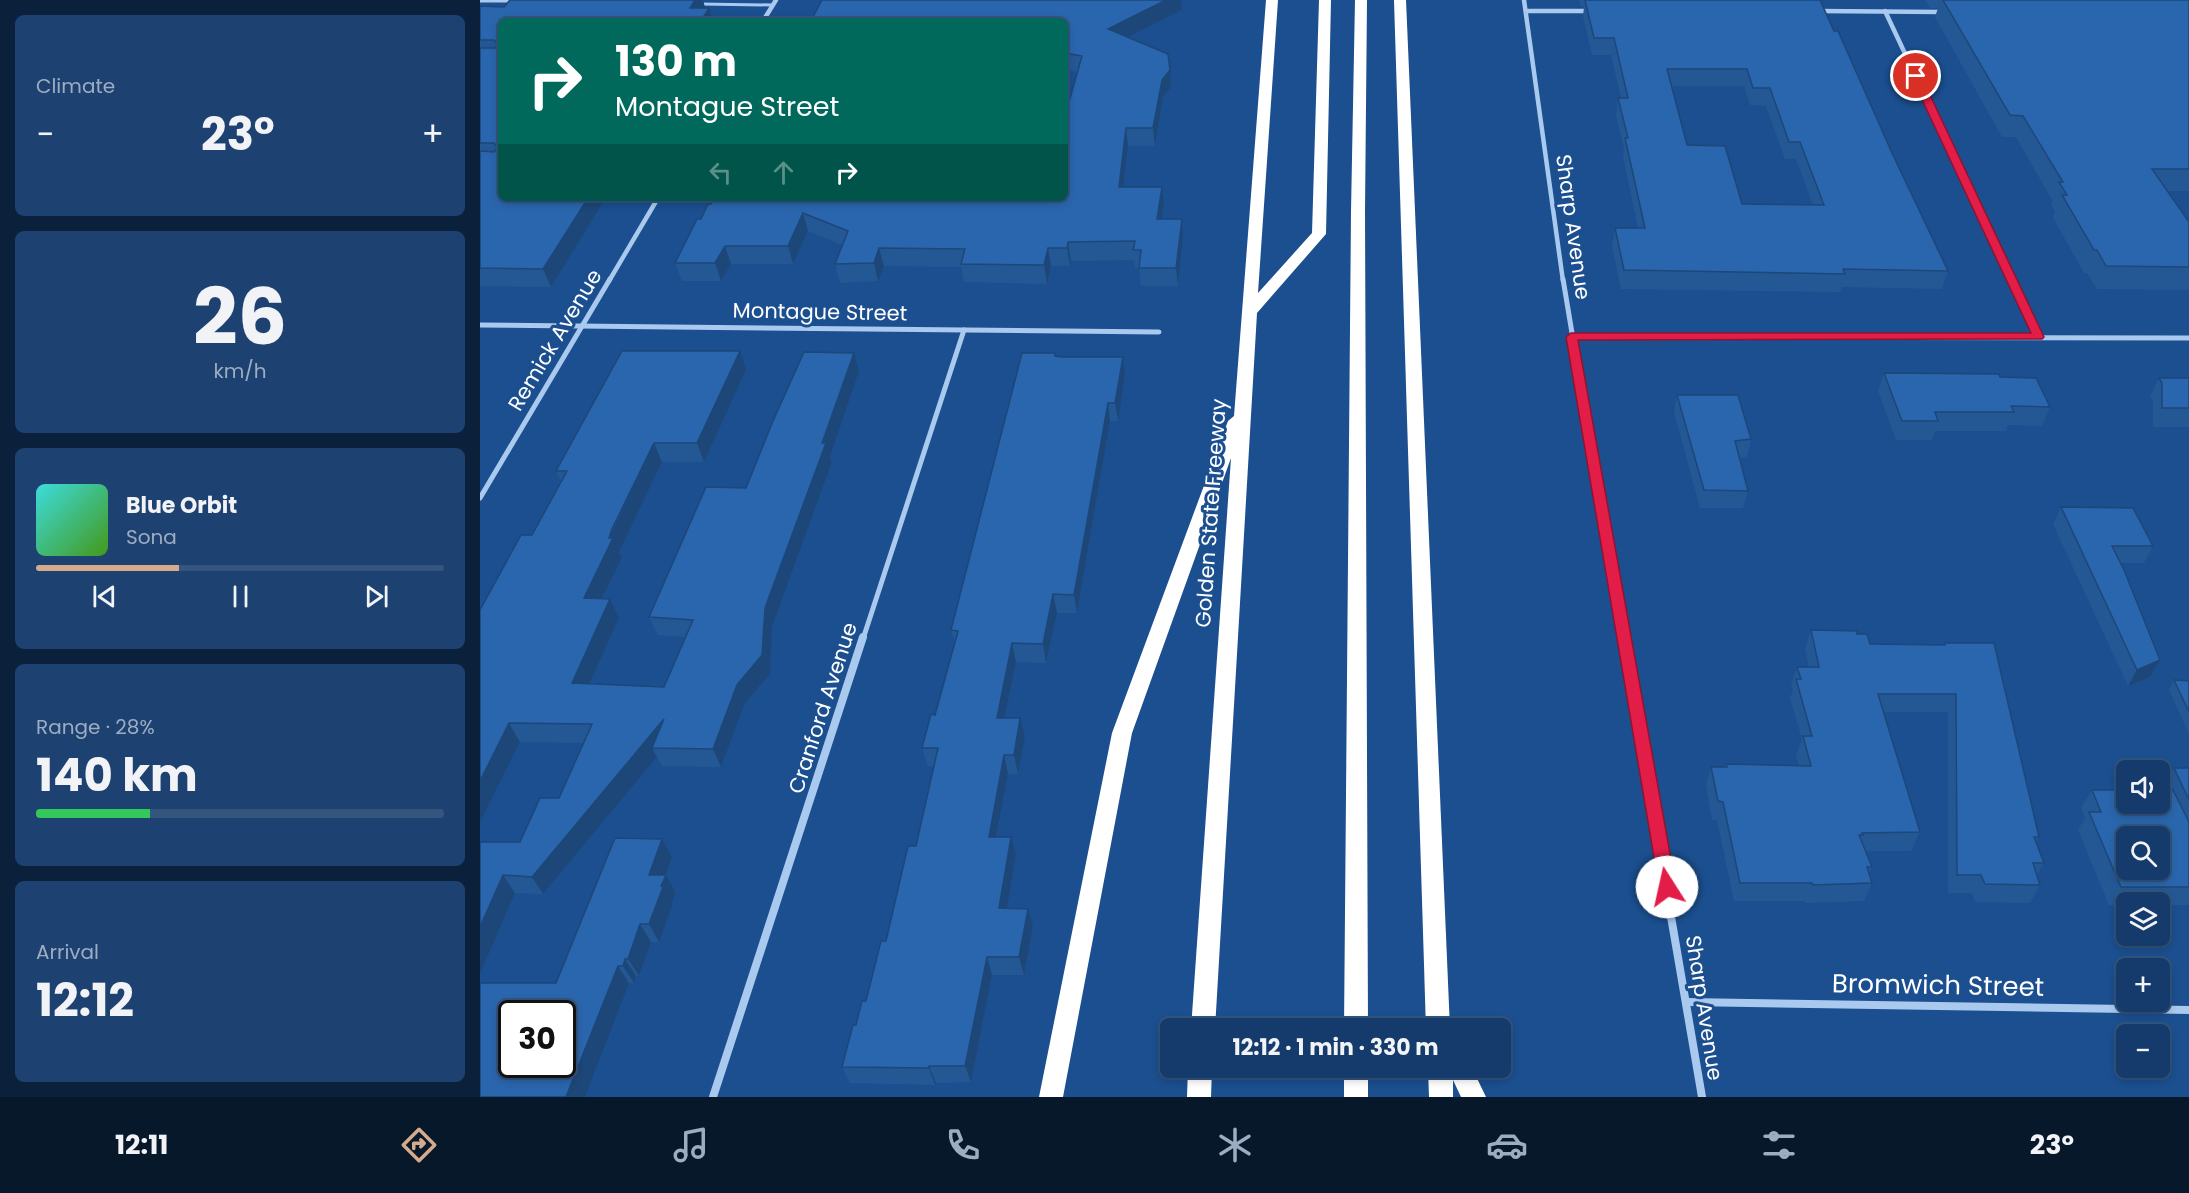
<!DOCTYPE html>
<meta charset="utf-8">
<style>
:root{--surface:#143b6b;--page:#1d4271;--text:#f1f3f6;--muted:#9dadc1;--line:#33557e;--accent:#d6ab8b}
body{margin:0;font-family:Poppins,sans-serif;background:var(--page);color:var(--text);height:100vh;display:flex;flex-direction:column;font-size:22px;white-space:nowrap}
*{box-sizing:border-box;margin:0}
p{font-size:20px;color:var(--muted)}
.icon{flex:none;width:33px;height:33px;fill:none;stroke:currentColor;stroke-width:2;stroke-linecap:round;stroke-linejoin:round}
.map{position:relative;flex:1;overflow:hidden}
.side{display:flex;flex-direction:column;gap:15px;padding:15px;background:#0b203b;width:480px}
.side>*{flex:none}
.top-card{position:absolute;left:18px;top:18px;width:570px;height:183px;border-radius:9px;box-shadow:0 3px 9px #0003,0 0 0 2px var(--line);background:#00695c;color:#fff;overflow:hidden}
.buttons{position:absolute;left:1636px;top:760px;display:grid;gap:12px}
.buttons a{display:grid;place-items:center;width:54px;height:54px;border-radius:9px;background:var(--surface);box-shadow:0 3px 9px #0003,0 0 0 2px var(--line);font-size:30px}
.speed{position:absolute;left:18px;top:1000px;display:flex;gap:12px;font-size:30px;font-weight:700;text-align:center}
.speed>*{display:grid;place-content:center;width:78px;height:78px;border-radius:50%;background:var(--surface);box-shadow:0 3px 9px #0003,0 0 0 2px var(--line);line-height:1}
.speed .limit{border:3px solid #111;border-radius:9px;background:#fff;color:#111}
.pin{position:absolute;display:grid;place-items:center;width:51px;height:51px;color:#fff;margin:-26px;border:3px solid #fff;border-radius:50%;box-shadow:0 2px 6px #0007}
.me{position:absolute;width:66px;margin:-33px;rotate:350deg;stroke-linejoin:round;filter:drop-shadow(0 0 4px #0008)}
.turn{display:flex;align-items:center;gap:21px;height:126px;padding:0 18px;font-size:27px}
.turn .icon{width:78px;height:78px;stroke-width:2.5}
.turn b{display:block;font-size:42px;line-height:51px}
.lanes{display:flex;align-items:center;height:57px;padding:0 18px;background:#0003;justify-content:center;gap:30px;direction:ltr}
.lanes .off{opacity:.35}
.big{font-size:45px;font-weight:700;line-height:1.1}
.side .tile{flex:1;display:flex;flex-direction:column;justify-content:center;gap:9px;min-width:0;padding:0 21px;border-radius:9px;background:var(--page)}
.side .dial{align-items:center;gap:0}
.dial b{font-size:78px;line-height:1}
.song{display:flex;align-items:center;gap:18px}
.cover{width:72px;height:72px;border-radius:9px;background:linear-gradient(135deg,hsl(180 70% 55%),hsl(100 70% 35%))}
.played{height:6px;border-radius:3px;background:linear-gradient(90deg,var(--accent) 35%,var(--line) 35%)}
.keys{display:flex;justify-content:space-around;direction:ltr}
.heat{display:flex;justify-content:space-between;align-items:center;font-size:33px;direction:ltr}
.charge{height:9px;border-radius:4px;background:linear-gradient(90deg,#34c759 28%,var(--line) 0)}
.trip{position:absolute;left:680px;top:1018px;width:351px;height:60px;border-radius:9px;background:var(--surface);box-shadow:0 3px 9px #0003,0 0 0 2px var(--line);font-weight:700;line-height:60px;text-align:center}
.dock{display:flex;height:96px;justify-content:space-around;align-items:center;background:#08182b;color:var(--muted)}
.dock .icon{width:42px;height:42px}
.dock .selected{color:var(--accent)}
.dock b{font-size:27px;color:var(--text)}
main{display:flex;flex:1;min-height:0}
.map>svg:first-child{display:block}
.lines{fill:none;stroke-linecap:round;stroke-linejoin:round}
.lane{stroke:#a9c9ee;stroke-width:3}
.street-far2{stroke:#a9c9ee;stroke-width:4.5}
.street-far1{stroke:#a9c9ee;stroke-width:5}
.street{stroke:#a9c9ee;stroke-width:8}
.highway{fill:#fff;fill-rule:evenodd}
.wall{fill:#245895;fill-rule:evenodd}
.shaded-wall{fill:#1d4779}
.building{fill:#2a66ad;stroke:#1d4779;stroke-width:1.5;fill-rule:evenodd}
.route{fill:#e11d48;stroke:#92132f;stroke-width:1.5}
.labels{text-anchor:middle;stroke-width:6;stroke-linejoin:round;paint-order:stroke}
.street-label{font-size:21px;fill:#fff;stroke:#1b4f8f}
.near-street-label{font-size:26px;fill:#fff;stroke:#1b4f8f}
</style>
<main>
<section class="side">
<div class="tile"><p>Climate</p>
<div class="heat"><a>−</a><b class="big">23°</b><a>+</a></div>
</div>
<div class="tile dial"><b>26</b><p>km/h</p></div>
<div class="tile">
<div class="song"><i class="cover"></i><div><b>Blue Orbit</b><p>Sona</p></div></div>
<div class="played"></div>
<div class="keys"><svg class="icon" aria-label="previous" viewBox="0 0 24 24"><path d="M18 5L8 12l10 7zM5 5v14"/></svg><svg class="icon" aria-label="pause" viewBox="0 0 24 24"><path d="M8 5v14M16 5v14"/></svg><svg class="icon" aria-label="next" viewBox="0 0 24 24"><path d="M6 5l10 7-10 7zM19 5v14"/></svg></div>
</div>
<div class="tile"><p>Range · 28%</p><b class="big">140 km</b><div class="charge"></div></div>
<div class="tile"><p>Arrival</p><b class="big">12:12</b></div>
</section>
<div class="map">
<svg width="1709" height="1097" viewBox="0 0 1709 1097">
<rect width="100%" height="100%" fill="#1b4f8f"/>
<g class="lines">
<g class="lane">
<path d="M0,1H35"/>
<path d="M220,4L292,5"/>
</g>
<g class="street-far2">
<path d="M1044,0L1083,281"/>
<path d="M1046,11H1111"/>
<path d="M1337,11L1462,12"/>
<path d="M1405,11L1532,281"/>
<path d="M283,21L296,0"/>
<path d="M129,281L178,198"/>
</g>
<g class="street-far1">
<path d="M1083,279L1143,639"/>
<path d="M1531,279L1558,337"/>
<path d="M0,325L679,332"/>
<path d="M1091,337L1709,338"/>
<path d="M0,498L130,279"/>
<path d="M383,639L484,330"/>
</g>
<g class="street">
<path d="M1143,637L1222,1097"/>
<path d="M1207,1002L1709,1010"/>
<path d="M233,1097L383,637"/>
</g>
<g class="highway">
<path d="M786,0H798L778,293L832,233L839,0H851L846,234L777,313L735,1029H711L751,458L652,733L583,1097H559L632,733L748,421L754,416Z"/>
<path d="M875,0H887L885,211L888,1029H864L871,211Z"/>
<path d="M914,0H926L970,1029H946Z"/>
<path d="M708,1068H732L731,1097H707Z"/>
<rect x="864" y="1068" width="24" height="29"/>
<path d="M948,1068H992L1006,1097H981L973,1080V1097H949Z"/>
</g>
</g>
<g class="wall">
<path d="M30,0H230H223L225,8L21,198H126L71,287L0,286V6L24,7Z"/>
<path d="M1099,0H1340L1468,271L1462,289L1362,287L1360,292L1141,289L1132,246L1135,228H1158L1143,156L1144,149L1136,115L1138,98H1141L1131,55H1112L1103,16L1104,7H1101ZM1192,86H1264L1270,105L1286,106L1305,159H1316L1333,205L1262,204L1207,145Z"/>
<path d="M1445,0H1709V191H1688L1709,222V290L1617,289L1607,273H1604L1573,218L1575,212L1571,204L1572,200L1536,137H1522L1455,17L1458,8H1450Z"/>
<path d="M702,10L647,37L691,87L683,97L675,146H648L643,187H682L684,205L682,219H702L703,237L698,286H661L659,268H655L654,260L591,261L590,266H571L567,284L484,282L481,267L404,266L398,281L360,283L355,264L362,245L328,231L313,264H251L241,281H202L195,263L221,219L585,198L598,72L585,70V21Z"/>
<path d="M374,353L379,371L350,457L352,462L292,627L290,674L265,703L241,767L182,766L177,757L63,894L35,893L0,974V842H40L79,798L104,743L40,742L0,823V610L52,535L81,481L76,471L266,370L224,462H182L141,548L139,552L142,557L122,599H130L139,618L110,684L184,687L205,637L178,635L169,617L266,488Z"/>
<path d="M575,353L576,356L645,375L638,421H630L597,613H577L566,663L536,662L525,718L545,737L538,774H528L517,837L536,855L527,908L548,909L553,926L544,975H512L491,1082L456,1083L455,1085L370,1083L362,1067L376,1025L386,1001L436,846L454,766H448L442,748L455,715L475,643L471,630Z"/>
<path d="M1404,373L1520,377L1570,407L1562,426L1528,425L1526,431H1455L1452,440H1416L1398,391Z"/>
<path d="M1679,378H1709V427H1673V401L1670,397Z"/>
<path d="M1197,395L1271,439L1267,457L1260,458L1268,491L1263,508H1220L1194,412Z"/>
<path d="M1581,507L1673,546L1664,563H1640L1670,677L1648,686L1573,524Z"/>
<path d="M1331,630L1377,634L1390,644L1464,645L1465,643L1559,837L1556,842L1564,863L1557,875L1560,885L1550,903L1495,902L1492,893H1468V712H1404L1440,832L1431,851H1385L1392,867L1389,873L1392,883L1384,901L1326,903L1325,901H1254L1237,820H1232L1226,785L1231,767H1245L1246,764L1319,766L1316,754L1322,739L1310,698L1313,690L1311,686L1317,667H1329L1325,649Z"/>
<path d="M1694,680L1709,681V734L1689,690Z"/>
<path d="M1694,768H1709V905H1680V903H1647V905H1629L1598,830L1605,818L1601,808L1612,790H1684L1682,786Z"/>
<path d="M182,839L192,857L186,875L196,893L192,902L193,904L179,942H171L159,976H156L154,983H76Z"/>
</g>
<g class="shaded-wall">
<path d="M215,0H223L225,8H210Z"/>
<path d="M685,0H701L702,10L630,46L628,29Z"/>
<path d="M229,8L233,21H221Z"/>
<path d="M690,70L691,87L683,97L675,146L673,128L682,80Z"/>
<path d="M646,128L648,146L641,205L639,187Z"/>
<path d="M682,187L684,205L679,237L677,219Z"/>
<path d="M108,198H126L71,287L63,269Z"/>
<path d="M323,213L328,231L313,264L308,246Z"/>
<path d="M702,219L703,237L698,286L696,268Z"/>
<path d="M588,242L591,261L590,266L587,248Z"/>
<path d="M245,246L251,264L241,281L235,263Z"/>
<path d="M399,248L404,266L398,281L394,263Z"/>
<path d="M568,248L571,266L567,284L564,265Z"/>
<path d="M260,351L266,370L224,462L217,443Z"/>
<path d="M374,353L379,371L350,457L352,462L292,627L290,674L265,703L241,767L233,749L285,608Z"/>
<path d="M643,357L645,375L638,421L635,403Z"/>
<path d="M628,403L630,421L597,613L594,595Z"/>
<path d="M174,443L182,462L141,548L139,552L142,557L113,617L104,598L129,538Z"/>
<path d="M573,594L577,613L566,663L563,644Z"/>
<path d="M130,599L139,618L102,701L92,683Z"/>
<path d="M532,643L536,662L521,736L517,718Z"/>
<path d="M1680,660L1670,677L1648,686L1657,670Z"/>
<path d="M540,718L545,737L538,774L534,755Z"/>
<path d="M184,719L172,748L177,757L63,894L52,877Z"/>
<path d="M29,723L40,742L0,823V781Z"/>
<path d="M524,755L528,774L513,855L509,837Z"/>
<path d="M531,837L536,855L524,926L519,908Z"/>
<path d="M182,839L192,857L184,880L186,875L196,893L192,902L193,904L179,942L169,924V875Z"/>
<path d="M23,875L35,893L0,974V927Z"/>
<path d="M548,909L553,926L544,975L539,957Z"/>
<path d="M160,924L171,942L159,976L148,959Z"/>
<path d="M507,957L512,975L491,1082L485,1066Z"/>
<path d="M145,959L156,976L154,983L143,966Z"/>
<path d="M138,966L149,983L105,1097H86Z"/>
<path d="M449,1066L456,1083L455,1085L449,1068Z"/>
</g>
<g class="building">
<path d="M30,0H215L210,8H229L221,21H21V198H108L63,269L0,268V151L14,152L18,148L14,143H0V48H15L19,45L14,40H0V6L24,7Z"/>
<path d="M342,0H686L628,29L688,54L690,70L682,80L673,128H646L639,187H682L677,219H702L696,268H659L661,250H653L655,241L588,242L587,248H568L564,265L481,264L485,249L399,248L394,263L355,264L368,231L323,213L308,246H245L235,263H195L217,219H221L228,204H231L235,198H585V116L602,56L585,53V21H331Z"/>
<path d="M1105,0H1340L1354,31H1358L1412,153L1468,271L1363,269L1365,274L1144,270L1135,228H1165L1145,138H1148L1138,98H1148L1134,38H1114ZM1187,69H1267L1273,88H1290L1309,142H1320L1344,205L1262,204L1245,146L1207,145Z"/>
<path d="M1463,0H1709V169H1672L1709,222V267L1626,266L1617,250H1614L1582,195H1587L1579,182H1583L1543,116L1530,115Z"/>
<path d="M142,351H260L217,443H174L132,529L129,538H133L104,598L130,599L92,683L184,687L213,620L169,617L226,487L266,488L293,421L324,352L374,353L342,443H346L285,608L282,655L257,685L233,749L172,748L184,719L52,877L23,875L0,927V842H40L60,798H79L112,724L29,723L0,781V610L41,535H52L87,471H76Z"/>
<path d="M542,353H575V356L582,357H643L635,403H628L594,595L573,594L563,644L532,643L517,718H540L534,755H524L509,837H531L519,908L548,909L539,957H507L485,1066H449V1068L362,1067L373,1025H376L382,1001H386L401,941H406L428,846H436L458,748H442L451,714L455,715L478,631L471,630Z"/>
<path d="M1404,373L1519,374L1520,377L1556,378L1570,407L1531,406L1534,412H1455L1458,421H1422Z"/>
<path d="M1679,378H1709V408H1682V383Z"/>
<path d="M1197,395H1258L1271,439L1255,441L1268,491L1224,490Z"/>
<path d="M1581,507L1653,508L1673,546H1632L1644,570L1680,660L1657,670Z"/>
<path d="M1331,630L1377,631V634H1387L1390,644L1465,645V643H1514L1559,837H1554L1564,863H1553L1560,885L1505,884L1501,875H1477L1476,694H1398L1440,832L1382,833L1383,835H1379L1392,867H1387L1392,883L1333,885L1332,883H1260L1243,802L1238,801L1231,767H1247L1246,764L1331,766L1323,736H1332L1316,679H1321L1317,667H1339Z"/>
<path d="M1694,680L1709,681V712Z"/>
<path d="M1694,768H1709V800Z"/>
<path d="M1612,790H1647V804H1680V790H1693L1709,822V887H1641L1609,812H1621ZM1647,837H1680V870H1647Z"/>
<path d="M135,838L182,839L169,875H186L181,886L183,887L169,924H160L148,959H145L143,966H138L86,1097H0V983H76ZM32,1014H82V1065H32Z"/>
</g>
<path class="route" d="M1436,73L1441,76L1564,337L1562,339L1098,340L1196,887L1193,892L1187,894L1181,892L1179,887L1086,337L1091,333H1551L1431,76Z"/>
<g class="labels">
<g class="street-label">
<text transform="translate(1093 227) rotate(82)" y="7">Sharp Avenue</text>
<text transform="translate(340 312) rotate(1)" y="7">Montague Street</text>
<text transform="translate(75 340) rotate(-59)" y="7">Remick Avenue</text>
<text transform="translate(731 513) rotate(-86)" y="7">Golden State Freeway</text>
<text transform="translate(343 708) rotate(-72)" y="7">Cranford Avenue</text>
<text transform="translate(1224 1008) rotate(81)" y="7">Sharp Avenue</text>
</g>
<g class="near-street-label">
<text transform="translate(1458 985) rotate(1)" y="9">Bromwich Street</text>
</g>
</g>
</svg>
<div class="buttons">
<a><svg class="icon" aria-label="sound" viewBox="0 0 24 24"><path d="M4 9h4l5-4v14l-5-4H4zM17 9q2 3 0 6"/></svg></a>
<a><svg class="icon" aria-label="search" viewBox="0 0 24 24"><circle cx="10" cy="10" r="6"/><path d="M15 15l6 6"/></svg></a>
<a><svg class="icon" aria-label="layers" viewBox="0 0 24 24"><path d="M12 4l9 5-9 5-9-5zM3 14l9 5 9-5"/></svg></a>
<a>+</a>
<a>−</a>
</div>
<div class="speed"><div class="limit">30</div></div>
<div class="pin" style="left:1436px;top:76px;background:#d93025"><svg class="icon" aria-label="arrive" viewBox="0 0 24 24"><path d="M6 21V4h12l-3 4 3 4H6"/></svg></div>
<svg class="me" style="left:1187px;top:887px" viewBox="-20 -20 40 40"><circle r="19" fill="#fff"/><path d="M0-13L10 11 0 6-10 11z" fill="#e11d48"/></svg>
<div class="trip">12:12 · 1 min · 330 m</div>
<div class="top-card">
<div class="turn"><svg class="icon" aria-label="right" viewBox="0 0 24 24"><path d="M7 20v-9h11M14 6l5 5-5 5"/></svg><div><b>130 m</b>Montague Street</div></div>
<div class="lanes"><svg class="icon off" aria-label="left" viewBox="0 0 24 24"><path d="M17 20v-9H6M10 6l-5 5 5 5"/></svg><svg class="icon off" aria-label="ahead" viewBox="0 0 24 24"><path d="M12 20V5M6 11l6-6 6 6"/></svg><svg class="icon" aria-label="right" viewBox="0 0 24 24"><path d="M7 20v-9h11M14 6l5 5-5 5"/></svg></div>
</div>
</div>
</main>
<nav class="dock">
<b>12:11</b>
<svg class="icon selected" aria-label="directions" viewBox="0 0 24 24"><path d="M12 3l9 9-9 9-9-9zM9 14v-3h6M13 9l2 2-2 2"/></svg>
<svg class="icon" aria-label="music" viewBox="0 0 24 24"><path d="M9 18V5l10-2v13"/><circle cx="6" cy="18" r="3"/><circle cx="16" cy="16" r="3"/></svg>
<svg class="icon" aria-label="phone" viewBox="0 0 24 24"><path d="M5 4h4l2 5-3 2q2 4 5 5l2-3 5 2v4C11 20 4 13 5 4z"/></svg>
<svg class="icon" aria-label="climate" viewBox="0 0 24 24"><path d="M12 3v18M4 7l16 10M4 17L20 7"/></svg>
<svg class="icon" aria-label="car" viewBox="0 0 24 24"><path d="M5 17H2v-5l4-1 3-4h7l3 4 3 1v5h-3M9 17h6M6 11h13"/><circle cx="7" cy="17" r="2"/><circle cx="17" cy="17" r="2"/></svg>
<svg class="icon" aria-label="filters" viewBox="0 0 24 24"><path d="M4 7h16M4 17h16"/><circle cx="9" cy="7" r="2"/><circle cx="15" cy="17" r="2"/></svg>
<b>23°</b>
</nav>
